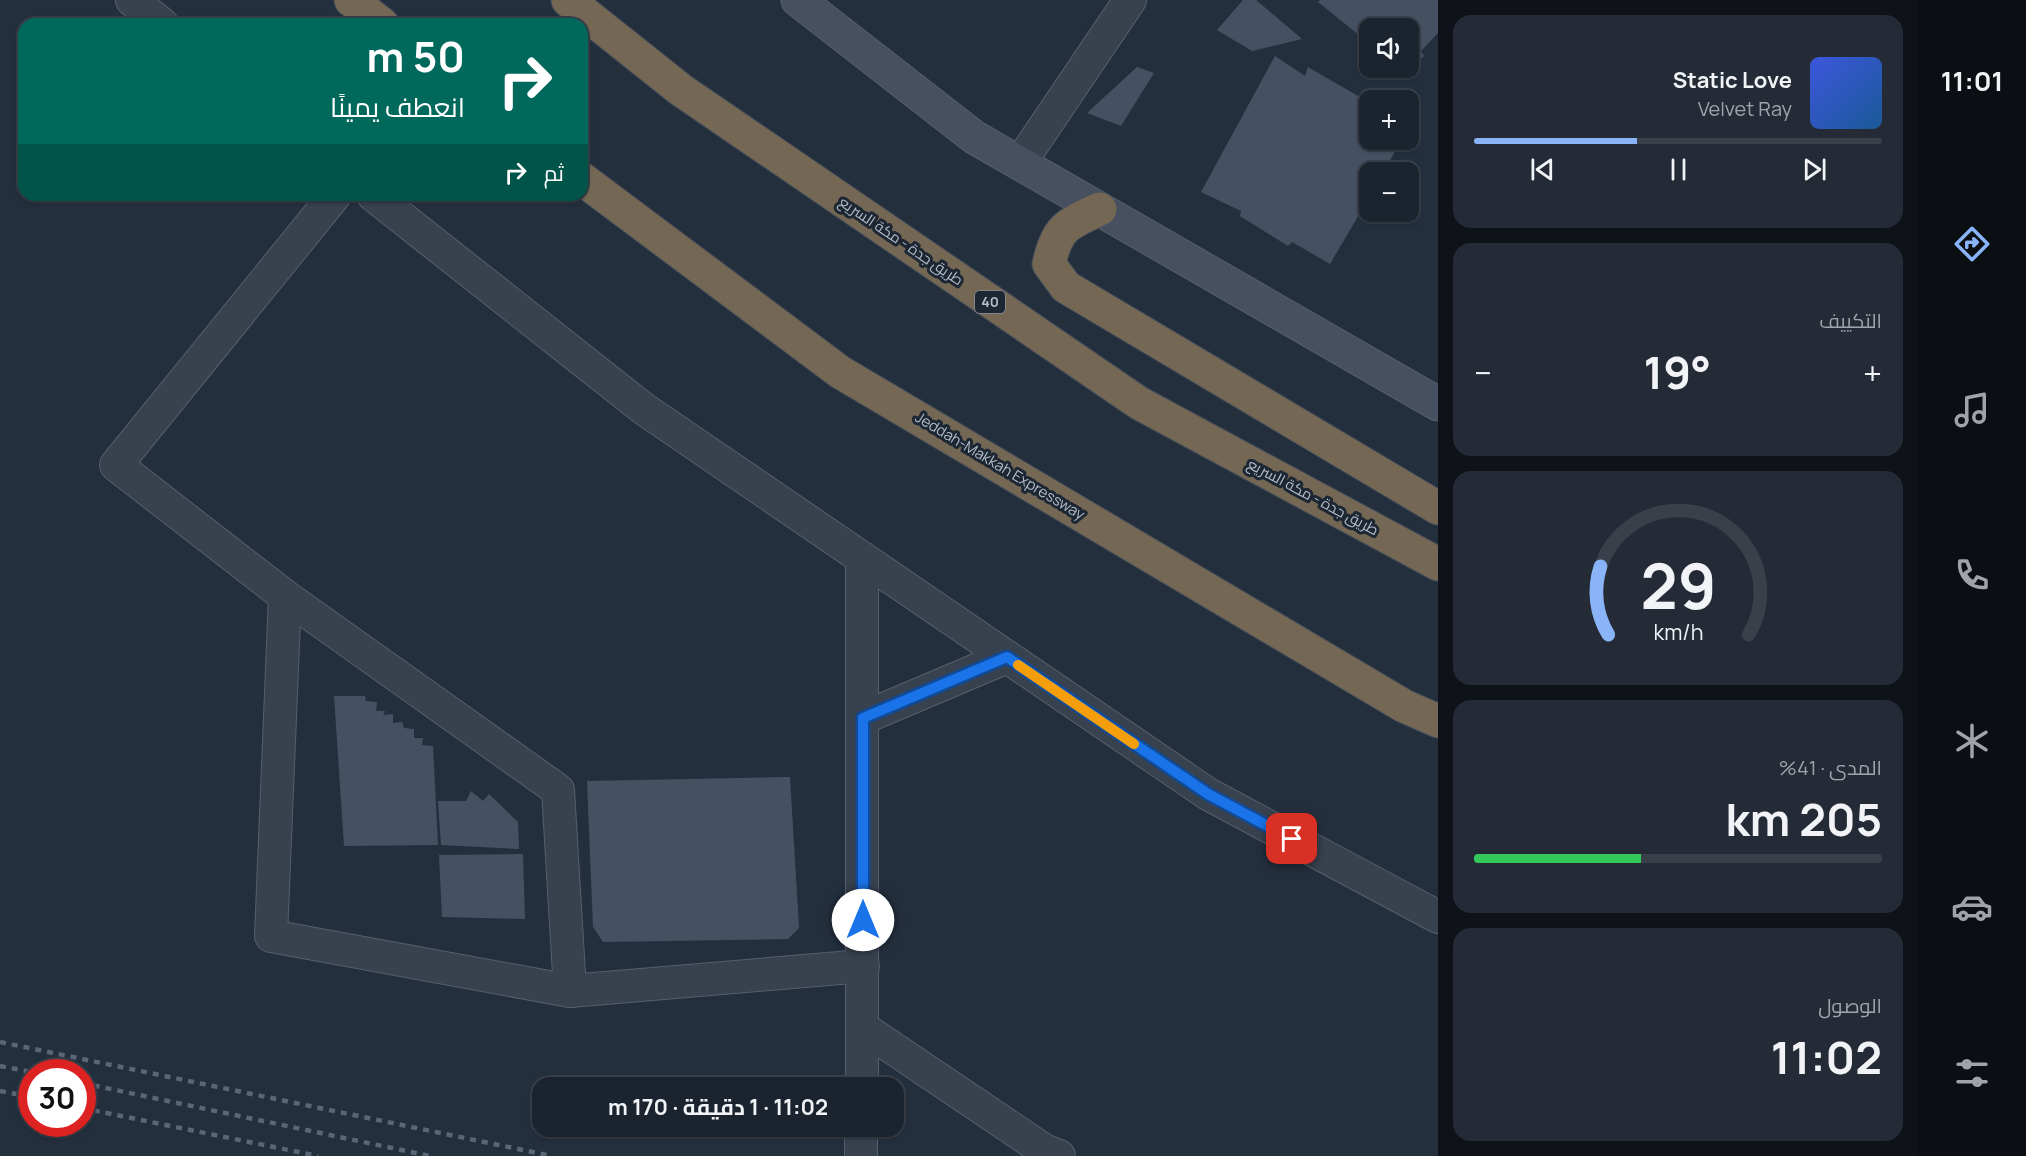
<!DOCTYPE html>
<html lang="ar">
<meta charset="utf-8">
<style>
:root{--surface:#1b232e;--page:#242b36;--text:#f1f3f6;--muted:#a0a4aa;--line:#39404a;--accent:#8ab4f8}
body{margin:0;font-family:Manrope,Cairo,sans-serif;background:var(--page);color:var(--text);direction:rtl;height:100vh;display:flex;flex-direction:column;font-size:22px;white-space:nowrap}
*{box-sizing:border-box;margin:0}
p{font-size:20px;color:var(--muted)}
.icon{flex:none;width:33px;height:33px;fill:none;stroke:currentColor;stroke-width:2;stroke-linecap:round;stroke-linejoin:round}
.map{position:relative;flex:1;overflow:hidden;direction:ltr}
.panel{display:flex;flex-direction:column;gap:15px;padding:15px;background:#0f1319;width:480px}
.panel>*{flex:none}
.banner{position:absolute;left:18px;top:18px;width:570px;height:183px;border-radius:18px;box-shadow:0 2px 4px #0004,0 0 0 2px var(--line);direction:rtl;background:#00695c;color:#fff;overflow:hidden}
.controls{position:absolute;left:1359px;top:18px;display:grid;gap:12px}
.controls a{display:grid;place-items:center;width:60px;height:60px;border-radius:12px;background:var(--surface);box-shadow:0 2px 4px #0004,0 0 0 2px var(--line);font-size:30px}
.speed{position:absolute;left:18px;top:1059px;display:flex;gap:12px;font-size:30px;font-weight:700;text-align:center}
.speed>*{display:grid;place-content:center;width:78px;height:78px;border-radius:50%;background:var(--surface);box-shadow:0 2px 4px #0004,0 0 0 2px var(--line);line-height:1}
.speed .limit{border:9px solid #d22;background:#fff;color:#111}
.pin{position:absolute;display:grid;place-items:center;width:51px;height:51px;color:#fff;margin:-26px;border-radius:12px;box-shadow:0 3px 9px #0006}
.me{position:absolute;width:66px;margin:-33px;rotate:0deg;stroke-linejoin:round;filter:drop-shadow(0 0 4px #0008)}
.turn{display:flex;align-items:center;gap:21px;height:126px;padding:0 24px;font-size:27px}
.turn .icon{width:78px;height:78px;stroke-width:2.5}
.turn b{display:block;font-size:42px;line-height:51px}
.then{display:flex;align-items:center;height:57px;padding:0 24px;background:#0003;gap:12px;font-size:22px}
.big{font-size:45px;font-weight:700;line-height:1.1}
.panel .widget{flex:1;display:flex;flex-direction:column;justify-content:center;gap:9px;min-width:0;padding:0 21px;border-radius:18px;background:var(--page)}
.panel .dial{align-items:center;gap:0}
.dial svg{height:156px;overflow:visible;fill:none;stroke:var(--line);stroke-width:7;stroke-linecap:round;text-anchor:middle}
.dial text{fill:var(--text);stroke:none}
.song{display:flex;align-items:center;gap:18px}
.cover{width:72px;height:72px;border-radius:9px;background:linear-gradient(135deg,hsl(230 70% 55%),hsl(210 70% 35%))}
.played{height:6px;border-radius:3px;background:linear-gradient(90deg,var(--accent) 40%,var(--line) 40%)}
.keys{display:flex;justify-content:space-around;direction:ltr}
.heat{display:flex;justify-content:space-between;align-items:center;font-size:33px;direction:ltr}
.charge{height:9px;border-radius:4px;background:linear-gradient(90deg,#34c759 41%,var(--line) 0)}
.trip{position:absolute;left:532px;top:1077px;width:372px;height:60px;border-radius:18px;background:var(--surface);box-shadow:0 2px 4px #0004,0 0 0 2px var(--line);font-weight:700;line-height:60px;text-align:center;direction:rtl}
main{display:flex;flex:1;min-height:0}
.tab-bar{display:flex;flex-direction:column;width:108px;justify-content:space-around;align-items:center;background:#0b0e12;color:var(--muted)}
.tab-bar .icon{width:42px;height:42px}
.tab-bar .selected{color:var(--accent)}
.tab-bar b{font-size:27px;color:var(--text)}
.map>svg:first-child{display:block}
.building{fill:#455162}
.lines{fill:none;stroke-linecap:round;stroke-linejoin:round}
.street-casing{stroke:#565f6c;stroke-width:34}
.secondary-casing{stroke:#565f6c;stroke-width:35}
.highway-casing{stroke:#434c59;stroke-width:35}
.street{stroke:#38414e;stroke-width:32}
.secondary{stroke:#465061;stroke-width:33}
.highway{stroke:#746855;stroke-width:33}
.rail{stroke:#5a6575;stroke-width:4.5;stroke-dasharray:6 6;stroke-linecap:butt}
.route-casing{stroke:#114b97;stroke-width:15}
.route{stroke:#1a73e8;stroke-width:10}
.slow{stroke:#f59e0b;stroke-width:10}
.labels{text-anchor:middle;stroke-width:6;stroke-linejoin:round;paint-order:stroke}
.shield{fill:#1d2633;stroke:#878f9c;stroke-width:1.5}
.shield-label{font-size:14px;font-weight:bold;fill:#b4bcc9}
.street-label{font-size:15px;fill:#b4bcc9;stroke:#1d2633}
</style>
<main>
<nav class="tab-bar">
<b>11:01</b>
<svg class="icon selected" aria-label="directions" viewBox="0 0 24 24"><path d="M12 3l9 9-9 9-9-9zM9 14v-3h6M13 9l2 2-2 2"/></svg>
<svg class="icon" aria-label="music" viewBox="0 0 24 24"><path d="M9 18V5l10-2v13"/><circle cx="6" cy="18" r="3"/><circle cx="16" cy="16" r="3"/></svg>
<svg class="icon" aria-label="phone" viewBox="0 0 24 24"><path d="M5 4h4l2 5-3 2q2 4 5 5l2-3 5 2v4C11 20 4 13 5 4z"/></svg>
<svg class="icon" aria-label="climate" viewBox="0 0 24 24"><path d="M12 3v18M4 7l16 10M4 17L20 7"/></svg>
<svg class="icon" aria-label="car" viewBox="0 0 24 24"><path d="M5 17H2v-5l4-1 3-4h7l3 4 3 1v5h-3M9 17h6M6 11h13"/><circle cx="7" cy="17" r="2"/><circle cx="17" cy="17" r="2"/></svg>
<svg class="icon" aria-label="filters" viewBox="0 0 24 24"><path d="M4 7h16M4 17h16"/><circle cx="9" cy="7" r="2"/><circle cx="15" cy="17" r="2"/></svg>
</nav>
<section class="panel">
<div class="widget">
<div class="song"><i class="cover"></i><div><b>Static Love</b><p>Velvet Ray</p></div></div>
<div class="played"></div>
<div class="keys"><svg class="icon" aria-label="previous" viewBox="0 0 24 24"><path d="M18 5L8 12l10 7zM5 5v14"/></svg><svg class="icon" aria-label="pause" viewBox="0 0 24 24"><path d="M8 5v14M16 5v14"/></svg><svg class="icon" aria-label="next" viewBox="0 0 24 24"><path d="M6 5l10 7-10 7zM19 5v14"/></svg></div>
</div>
<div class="widget"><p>التكييف</p>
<div class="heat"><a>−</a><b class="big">19°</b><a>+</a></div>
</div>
<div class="widget dial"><svg viewBox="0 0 100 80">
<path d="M14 69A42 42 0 1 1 86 69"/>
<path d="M14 69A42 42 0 0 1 10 34" stroke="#8ab4f8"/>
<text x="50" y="56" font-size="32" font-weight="700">29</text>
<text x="50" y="72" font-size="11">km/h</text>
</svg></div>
<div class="widget"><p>المدى · 41%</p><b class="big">205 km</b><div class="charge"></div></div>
<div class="widget"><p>الوصول</p><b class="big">11:02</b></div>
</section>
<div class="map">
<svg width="1438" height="1156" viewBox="0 0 1438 1156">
<rect width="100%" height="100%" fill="#242f3e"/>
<g class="building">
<path d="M1243,0H1256L1302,39L1252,51L1217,30Z"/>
<path d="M1320,0H1438V33L1421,51L1424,56L1407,74L1399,68H1408V28H1370V44L1318,2Z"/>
<path d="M1275,56L1305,76L1308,67L1370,103V140H1402L1383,172H1370V196L1330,264L1292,242L1288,246L1240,216L1241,211L1201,192Z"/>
<path d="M1137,67L1154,73L1121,126L1087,113Z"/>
<path d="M334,696H365L366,701L377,702L376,711H385L383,715L393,714V723L402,722L404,728L414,729V738H423L422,745L433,746L438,845L344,846Z"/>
<path d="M790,777L799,928L788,939L603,942L593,927L587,781Z"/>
<path d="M471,791L483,801L489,794L518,822L519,849L441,845L438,801H466Z"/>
<path d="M523,854L525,919L442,917L439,855Z"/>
</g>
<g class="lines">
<g class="street-casing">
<g id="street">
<path d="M132,0L162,24"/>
<path d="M1020,163L1130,0"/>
<path d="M335,195L116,465L285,596L558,790L570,991"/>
<path d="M373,195L644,409L1208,794L1438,917"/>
<path d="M285,596L271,936L570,991L863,966"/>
<path d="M863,718L1007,657"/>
<path d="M863,1028L1044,1150L1059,1156"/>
<path d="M862,1088V558"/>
<path d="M861,1156V1126"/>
</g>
</g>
<g class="secondary-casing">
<path id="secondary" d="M798,0L974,137L1438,404"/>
</g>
<g class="highway-casing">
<g id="highway">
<path d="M351,0L382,24"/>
<path d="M568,0L681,90L1139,403L1438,564"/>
<path d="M582,179L840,372L1404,706L1438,721"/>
<path d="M1100,209C1067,224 1057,227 1049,264L1066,287L1438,508"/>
</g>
</g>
<use href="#street" class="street"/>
<use href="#secondary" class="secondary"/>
<use href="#highway" class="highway"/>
<g class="rail">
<path d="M0,1042L552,1156"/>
<path d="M0,1066L32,1072"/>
<path d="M82,1083L430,1156"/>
<path d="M0,1091L32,1097"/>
<path d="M82,1108L318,1156"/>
</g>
</g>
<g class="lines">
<g class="route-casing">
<path id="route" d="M863,920V718L1007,657L1208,794L1292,839"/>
</g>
<use href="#route" class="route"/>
<path class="slow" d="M1018,665L1134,744"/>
</g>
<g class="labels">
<rect class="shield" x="975" y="291" width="30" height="22" rx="4.5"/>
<g class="shield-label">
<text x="990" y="307">40</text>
</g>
<g class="street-label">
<text transform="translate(901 241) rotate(34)" y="5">طريق جدة - مكة السريع</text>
<text transform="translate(1000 466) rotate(31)" y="5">Jeddah-Makkah Expressway</text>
<text transform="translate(1313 497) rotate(28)" y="5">طريق جدة - مكة السريع</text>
</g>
</g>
</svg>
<div class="controls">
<a><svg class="icon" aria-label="sound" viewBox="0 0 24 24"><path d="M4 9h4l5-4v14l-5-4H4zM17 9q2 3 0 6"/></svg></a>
<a>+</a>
<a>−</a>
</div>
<div class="speed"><div class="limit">30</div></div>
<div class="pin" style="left:1292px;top:839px;background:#d93025"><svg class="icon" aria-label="arrive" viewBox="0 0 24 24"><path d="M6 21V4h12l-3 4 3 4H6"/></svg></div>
<svg class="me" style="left:863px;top:920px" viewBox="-20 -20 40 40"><circle r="19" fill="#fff"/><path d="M0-13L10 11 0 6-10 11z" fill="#1a73e8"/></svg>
<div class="trip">11:02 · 1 دقيقة · 170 m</div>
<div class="banner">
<div class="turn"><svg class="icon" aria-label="right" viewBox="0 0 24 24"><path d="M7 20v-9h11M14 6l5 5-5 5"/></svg><div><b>50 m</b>انعطف يمينًا</div></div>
<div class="then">ثم<svg class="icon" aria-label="right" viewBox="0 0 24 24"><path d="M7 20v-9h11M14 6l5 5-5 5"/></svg></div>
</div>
</div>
</main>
